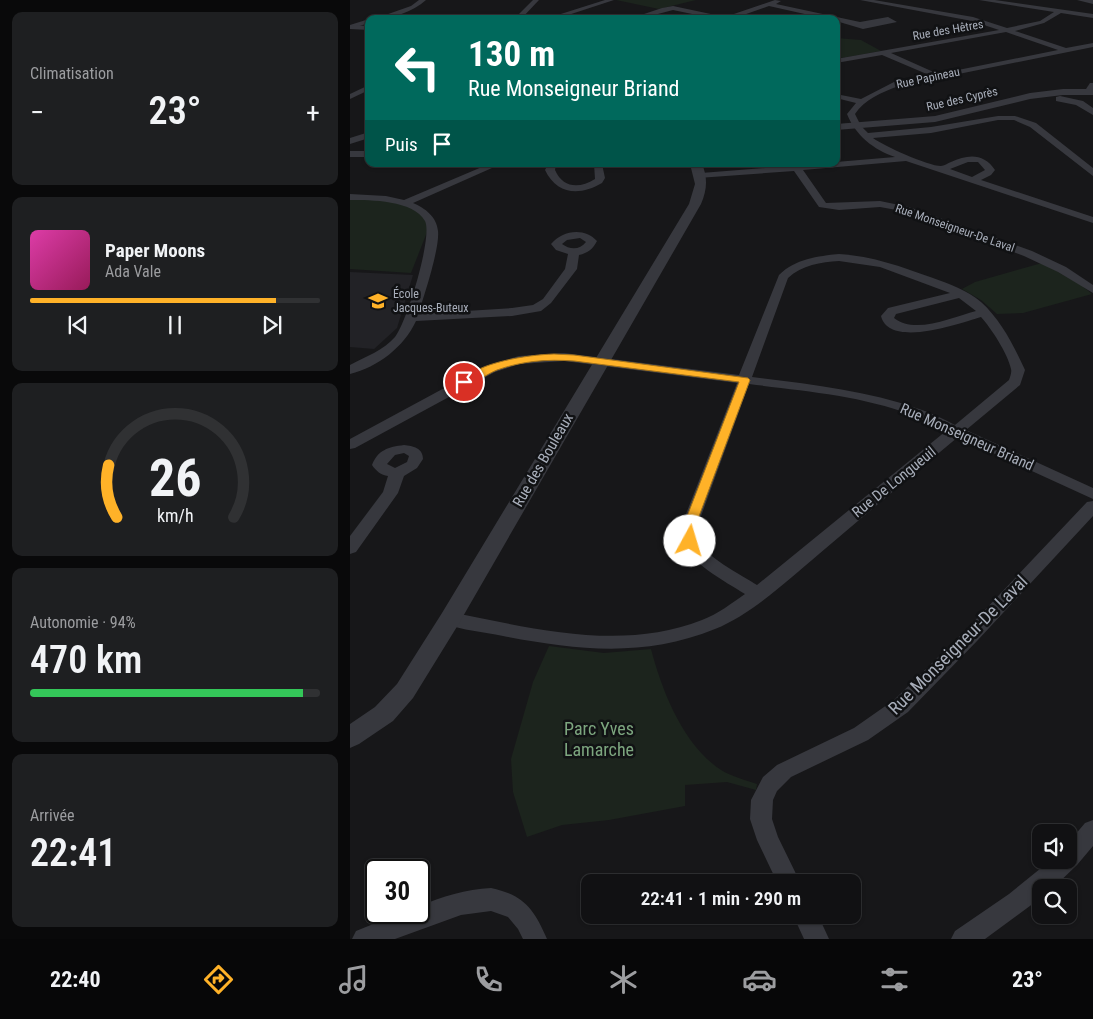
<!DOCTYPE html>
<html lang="fr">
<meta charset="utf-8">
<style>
:root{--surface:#111113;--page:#1e1f21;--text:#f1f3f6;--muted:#9c9da0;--line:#303133;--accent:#ffb228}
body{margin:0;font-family:"Roboto Condensed",sans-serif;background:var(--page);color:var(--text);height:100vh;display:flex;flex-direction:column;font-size:19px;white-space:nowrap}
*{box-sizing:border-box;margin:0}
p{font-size:16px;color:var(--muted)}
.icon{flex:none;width:28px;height:28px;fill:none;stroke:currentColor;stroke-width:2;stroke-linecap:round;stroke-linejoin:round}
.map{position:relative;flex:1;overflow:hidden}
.details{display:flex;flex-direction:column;gap:12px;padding:12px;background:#09090a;width:350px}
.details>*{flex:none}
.banner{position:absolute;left:15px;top:15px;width:475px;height:152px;border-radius:10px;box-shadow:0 1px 4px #0004,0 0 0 1px var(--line);background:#00695c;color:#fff;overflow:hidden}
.buttons{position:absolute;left:682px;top:824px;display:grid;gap:10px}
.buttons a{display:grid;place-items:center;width:45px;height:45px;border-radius:10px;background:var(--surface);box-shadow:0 1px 4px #0004,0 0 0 1px var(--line);font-size:25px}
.speed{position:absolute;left:15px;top:859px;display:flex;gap:10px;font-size:25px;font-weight:700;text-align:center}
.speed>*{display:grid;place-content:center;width:65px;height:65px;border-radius:50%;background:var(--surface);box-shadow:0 1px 4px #0004,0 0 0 1px var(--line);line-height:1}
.speed .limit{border:2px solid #111;border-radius:8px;background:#fff;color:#111}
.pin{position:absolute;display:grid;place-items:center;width:42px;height:42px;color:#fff;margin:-21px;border:2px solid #fff;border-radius:50%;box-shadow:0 1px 5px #0007}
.me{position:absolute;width:55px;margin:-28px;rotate:6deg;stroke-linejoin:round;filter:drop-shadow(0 0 4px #0008)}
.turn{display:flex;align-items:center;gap:18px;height:105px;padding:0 20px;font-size:22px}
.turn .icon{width:65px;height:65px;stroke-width:2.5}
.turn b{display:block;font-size:35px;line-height:42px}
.then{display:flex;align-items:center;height:48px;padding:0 20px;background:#0003;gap:10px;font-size:19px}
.big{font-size:38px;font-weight:600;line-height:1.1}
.details .tile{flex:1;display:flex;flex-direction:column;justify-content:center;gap:8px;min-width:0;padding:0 18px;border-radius:10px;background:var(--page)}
.details .dial{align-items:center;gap:0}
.dial svg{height:130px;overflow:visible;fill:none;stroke:var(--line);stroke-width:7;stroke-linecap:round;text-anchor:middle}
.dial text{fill:var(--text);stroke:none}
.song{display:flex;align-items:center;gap:15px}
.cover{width:60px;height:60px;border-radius:8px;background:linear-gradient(135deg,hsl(320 70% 55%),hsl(330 70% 35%))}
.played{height:5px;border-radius:2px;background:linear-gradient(90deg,var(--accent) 85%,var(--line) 85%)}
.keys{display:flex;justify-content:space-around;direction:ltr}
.heat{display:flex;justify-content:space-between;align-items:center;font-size:28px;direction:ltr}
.charge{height:8px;border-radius:4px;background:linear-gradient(90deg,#34c759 94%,var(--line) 0)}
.trip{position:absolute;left:231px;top:874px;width:280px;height:50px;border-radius:10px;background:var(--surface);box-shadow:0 1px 4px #0004,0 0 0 1px var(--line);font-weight:600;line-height:50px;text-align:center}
.tabs{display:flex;height:80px;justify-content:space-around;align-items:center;background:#070708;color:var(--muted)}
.tabs .icon{width:35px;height:35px}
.tabs .on{color:var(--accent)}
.tabs b{font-size:22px;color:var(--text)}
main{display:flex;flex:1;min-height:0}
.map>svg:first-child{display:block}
.built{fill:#222226}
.green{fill:#1c241d}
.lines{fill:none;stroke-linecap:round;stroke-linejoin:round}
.minor{fill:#37383e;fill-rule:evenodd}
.tertiary{fill:#37383e;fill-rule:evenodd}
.route{fill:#ffb228;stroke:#a6741a}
.labels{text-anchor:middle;stroke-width:5;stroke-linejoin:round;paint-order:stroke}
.far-street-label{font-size:12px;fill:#a8aeba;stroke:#111214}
.far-poi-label{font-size:12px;fill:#a8aeba;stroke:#111214;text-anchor:start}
.street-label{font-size:15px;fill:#a8aeba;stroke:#111214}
.near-street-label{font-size:18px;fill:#a8aeba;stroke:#111214}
.near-park-label{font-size:18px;fill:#7da67f;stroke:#111214}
</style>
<main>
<section class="details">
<div class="tile"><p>Climatisation</p>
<div class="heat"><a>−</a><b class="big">23°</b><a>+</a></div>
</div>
<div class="tile">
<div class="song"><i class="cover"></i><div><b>Paper Moons</b><p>Ada Vale</p></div></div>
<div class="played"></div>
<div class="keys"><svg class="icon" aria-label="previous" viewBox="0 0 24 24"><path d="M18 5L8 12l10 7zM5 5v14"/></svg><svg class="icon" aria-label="pause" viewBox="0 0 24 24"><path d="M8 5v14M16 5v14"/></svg><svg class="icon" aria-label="next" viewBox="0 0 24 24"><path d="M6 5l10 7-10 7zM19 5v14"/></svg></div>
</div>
<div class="tile dial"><svg viewBox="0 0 100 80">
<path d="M14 69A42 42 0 1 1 86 69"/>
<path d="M14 69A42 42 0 0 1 9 37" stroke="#ffb228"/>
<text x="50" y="56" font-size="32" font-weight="700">26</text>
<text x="50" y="72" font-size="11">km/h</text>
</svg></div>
<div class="tile"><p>Autonomie · 94%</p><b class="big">470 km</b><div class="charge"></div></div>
<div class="tile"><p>Arrivée</p><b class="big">22:41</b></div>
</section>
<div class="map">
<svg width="743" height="939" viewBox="0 0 743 939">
<rect width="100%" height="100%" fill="#171719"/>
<path class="built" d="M0,272L63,275L47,328L24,349L0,347Z"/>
<g class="green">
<path d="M266,0H346L309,9Z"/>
<path d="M486,38L511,40L531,51L486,59Z"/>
<path d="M0,197L60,203L81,222L61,273L0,269Z"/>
<path d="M692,263L731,285L742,294L673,313L647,314L631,300L612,289L625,282Z"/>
<path d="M199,646L254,653L301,649C312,691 333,745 371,770C381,776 395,780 407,784L406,790L377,782L335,785V806L259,820L212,825L177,837L163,792L161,759L183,682Z"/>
</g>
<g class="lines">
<g class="minor">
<path d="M69,0H76C63,12 41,19 24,19L61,6Z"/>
<path d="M183,0H189L171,19H164Z"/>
<path d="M255,0H264L206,19H195Z"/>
<path d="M425,0L431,1L426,4L510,22L538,17L547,22L513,29L486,21V19H477L419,6L382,19H366L323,10L289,19H279L312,8L323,6L375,17Z"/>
<path d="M510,0H524L623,17L657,28L690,21L704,12L629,0H645L743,14V18L711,13L694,23L665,31L716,48L743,43V47L549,86C532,92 514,100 505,114L511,126L518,133L581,127L648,116H665L686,123L743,168V176L680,127L664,120H648L581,133L523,138C534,146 578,166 591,166C594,166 598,163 601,162C618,154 634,153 645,170L641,175L631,180L743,217V223L556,161L453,170L476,203L530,201L559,207L682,251L716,267L743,285V293L708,272L674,256L552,211L530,207L489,210L469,207L444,171L348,178V174L351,173L464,164H486V162L545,157C524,150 505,135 497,114L506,103L486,98V94L511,99L544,82L579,75L532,55L486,63V59L649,30L622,21ZM656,32L708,50L588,74L541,53ZM618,162H628L635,170L622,177L600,169Z"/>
<path d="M727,0H743V4Z"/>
<path d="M19,19V23L0,29V25Z"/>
<path d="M740,83H743V90L741,94H735L734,92Z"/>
<path d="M19,85V90L0,99V94Z"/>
<path d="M19,132V138L0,144V138Z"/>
<rect x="0" y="151" width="19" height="6"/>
<path d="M139,164H151L63,203C75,208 87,217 88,231C90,247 74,297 68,314L162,308L183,305L193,299L215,269L218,254L206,250L201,244C212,230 235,227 247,241C243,249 238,253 229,255L227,269L201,303L191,311L162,316L66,321C54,347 28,367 0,374V365C15,357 34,350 45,337C57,322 83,236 75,221C63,200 21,200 0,200V194L36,196L54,200ZM230,238L236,242C230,250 220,250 212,244L217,240Z"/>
<path d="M198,164H206L205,170C213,188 229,189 245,179L244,164H252L255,178L252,183C230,196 207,195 195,170Z"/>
<path d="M489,254C523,256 552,267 583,278C599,284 617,290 631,302C651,320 664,346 675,370L670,385L616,430L743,488V499L608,437C561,476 515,515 469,554C438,580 402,614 365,629C294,658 226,650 153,636C133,632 113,630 94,624L91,619L94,614L100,612C182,628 271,652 352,620C368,614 382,603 395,594C376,582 336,561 331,538C330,532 332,525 334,519L387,383L214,361L170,364L145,372L5,448L0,449V439L135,366L169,356L214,353L389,375L429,275C445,259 468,256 489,254ZM489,261L530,267L600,293L538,308L531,316C539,349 611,323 631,317C641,328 658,354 661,369C662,372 660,377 659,380L605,425C593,419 582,413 569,409C515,390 459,384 402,377L438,278C452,265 471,262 489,261ZM609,298L626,311C603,317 565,335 544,318L546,314ZM399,384C453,391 510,395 562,415C573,420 585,426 596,431L407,585C393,576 352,555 348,539C346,532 348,525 350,519Z"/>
<path d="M54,445C63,446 73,448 73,459L67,468L54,476L48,493L6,552L0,554V536L33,492L38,476C31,475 26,471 22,465C28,450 38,447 54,445ZM54,453L59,456L57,462L45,468L37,464L45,455Z"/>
<path d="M743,501V516L627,641L558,712L518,740L441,777L427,791L423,800L422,819L428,837L450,882H427L407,840L400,819L401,800L413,777L427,765L504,728L544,700L615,631L737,502Z"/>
<path d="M743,820V846L727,865L703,888H691V898L688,900L635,939H601L605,931L659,894L701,860H719V842L735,823Z"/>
<path d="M141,888C174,895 184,909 197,939H173L168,929L158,917L141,911L111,915L45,939H2L6,931L53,912H69V906C92,897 116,889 141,888Z"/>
<path d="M443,915H468L479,939H454Z"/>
</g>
<g class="tertiary">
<path d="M0,25L19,26V30L0,29Z"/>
<path d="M713,89H743V95H713L680,99L585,122L486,130V124L585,116L680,93Z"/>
<path d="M710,96L733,101L743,108V115L726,105L706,101V97Z"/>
<path d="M340,164H352C358,178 357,190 351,204L108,625L63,698L43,721L9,744L0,748V724L25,707L47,684L92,613L339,204L345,184Z"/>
</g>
</g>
<path class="route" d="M204,354L224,355L398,378L400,380L348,519L345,544L340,545L334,541L333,534L336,519L389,382L224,361C197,359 172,361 147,370C136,374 122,387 111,384L109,382C129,362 176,355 204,354Z"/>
<defs>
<g id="school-bare" transform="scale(1.5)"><path d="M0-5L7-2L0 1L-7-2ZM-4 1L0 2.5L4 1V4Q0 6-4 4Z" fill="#ffb228" stroke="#111214" stroke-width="2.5" paint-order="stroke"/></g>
</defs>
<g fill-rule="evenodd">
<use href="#school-bare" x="28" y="301"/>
</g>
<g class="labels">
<g class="far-street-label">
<text transform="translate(598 30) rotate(-10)" y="4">Rue des Hêtres</text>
<text transform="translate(578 78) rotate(-12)" y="4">Rue Papineau</text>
<text transform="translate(612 99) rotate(-13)" y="4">Rue des Cyprès</text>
<text transform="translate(605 228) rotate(19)" y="4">Rue Monseigneur-De Laval</text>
</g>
<g class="far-poi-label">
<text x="43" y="298">École<tspan x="43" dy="14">Jacques-Buteux</tspan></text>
</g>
<g class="street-label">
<text transform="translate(617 437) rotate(24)" y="5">Rue Monseigneur Briand</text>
<text transform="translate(193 460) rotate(-60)" y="5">Rue des Bouleaux</text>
<text transform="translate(544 482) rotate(-39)" y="5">Rue De Longueuil</text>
</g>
<g class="near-street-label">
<text transform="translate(608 645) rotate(-45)" y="6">Rue Monseigneur-De Laval</text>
</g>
<g class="near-park-label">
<text x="249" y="735">Parc Yves<tspan x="249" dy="21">Lamarche</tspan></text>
</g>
</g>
</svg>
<div class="buttons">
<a><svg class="icon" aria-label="sound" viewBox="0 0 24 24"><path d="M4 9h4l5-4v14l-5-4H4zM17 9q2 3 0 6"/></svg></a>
<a><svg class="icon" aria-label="search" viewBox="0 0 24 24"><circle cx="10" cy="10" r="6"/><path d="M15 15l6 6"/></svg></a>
</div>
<div class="speed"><div class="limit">30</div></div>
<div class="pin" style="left:114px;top:382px;background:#d93025"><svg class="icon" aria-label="arrive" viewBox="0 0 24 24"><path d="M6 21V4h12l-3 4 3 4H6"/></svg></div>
<svg class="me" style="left:340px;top:541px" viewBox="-20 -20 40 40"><circle r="19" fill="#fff"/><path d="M0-13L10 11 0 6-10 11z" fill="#ffb228"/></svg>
<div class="trip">22:41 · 1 min · 290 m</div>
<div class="banner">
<div class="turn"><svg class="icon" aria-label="left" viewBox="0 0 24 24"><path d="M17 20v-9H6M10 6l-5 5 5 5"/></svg><div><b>130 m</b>Rue Monseigneur Briand</div></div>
<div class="then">Puis<svg class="icon" aria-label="arrive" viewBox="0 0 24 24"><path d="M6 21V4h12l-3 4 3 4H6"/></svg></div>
</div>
</div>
</main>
<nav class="tabs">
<b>22:40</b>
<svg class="icon on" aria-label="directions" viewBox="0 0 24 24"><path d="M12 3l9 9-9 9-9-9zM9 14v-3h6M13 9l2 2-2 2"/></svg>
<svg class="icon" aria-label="music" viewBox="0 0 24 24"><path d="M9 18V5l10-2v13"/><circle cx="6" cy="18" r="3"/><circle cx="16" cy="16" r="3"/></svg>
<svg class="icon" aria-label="phone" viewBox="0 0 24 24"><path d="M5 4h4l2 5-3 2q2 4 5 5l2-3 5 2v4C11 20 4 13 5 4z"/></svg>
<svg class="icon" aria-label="climate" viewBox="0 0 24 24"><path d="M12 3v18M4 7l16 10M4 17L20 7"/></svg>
<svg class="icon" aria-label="car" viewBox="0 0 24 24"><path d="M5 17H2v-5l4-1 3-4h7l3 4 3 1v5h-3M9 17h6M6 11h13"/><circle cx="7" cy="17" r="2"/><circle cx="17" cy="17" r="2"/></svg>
<svg class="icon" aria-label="filters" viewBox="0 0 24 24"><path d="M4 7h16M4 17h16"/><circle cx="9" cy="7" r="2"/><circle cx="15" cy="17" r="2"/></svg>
<b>23°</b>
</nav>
